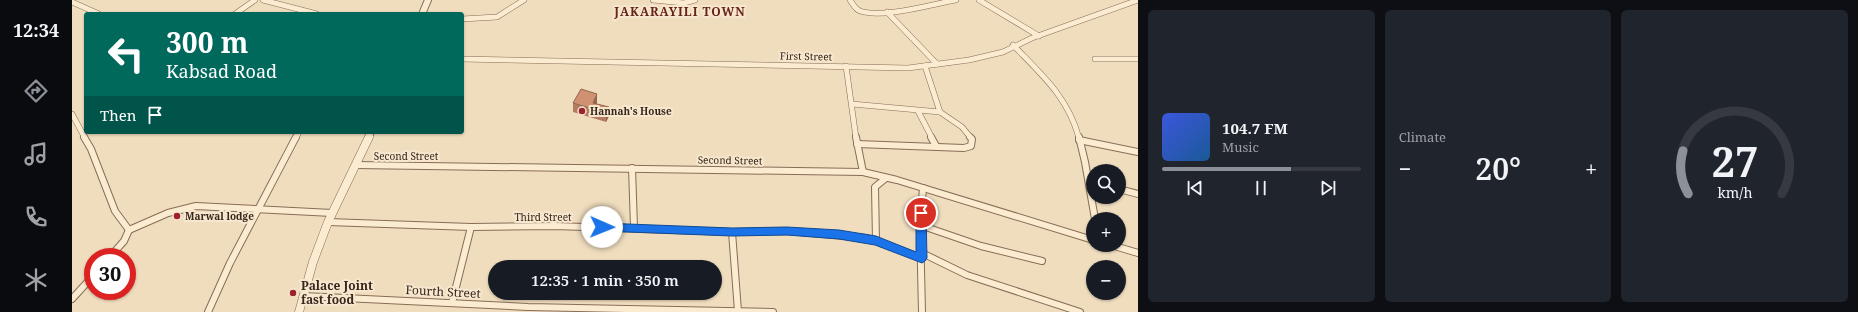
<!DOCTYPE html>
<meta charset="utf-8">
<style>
:root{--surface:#171b24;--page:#20242c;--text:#f1f3f6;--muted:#9ea1a6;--line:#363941;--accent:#8c9099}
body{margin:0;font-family:"Noto Serif",serif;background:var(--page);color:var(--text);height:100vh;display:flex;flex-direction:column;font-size:15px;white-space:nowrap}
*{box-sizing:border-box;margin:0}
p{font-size:13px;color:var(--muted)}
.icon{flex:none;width:22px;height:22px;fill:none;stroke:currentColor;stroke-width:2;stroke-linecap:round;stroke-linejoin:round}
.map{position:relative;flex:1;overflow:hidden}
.side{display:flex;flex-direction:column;gap:10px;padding:10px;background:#0d0f14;width:720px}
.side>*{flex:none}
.banner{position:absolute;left:12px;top:12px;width:380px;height:122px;border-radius:4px;box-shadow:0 1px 3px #0004;background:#00695c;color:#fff;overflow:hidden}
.fabs{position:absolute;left:1014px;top:164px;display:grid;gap:8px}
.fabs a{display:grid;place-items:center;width:40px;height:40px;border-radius:50%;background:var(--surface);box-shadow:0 1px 3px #0004;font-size:20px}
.speed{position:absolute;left:12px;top:248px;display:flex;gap:8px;font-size:20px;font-weight:700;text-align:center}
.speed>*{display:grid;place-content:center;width:52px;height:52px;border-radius:50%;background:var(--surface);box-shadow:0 1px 3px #0004;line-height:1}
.speed .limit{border:6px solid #d22;background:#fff;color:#111}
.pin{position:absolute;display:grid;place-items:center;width:34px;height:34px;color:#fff;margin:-17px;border:2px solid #fff;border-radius:50%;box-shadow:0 1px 4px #0007}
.me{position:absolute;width:44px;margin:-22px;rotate:91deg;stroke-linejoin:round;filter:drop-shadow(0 0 3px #0008)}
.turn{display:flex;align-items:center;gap:14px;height:84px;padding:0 16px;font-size:18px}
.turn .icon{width:52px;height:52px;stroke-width:2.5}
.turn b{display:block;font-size:28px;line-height:34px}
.then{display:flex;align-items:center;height:38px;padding:0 16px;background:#0003;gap:8px;font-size:15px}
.big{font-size:30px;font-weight:600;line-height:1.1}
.side .widget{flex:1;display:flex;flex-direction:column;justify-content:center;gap:6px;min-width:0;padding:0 14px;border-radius:6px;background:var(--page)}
.side .dial{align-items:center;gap:0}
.dial svg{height:104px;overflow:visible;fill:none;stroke:var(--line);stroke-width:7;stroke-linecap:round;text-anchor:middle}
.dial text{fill:var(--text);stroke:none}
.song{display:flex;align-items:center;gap:12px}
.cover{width:48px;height:48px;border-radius:6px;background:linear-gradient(135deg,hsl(230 70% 55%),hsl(210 70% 35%))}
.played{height:4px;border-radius:2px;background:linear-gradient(90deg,var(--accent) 65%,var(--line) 65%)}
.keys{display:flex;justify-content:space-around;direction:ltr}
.heat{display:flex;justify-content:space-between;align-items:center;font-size:22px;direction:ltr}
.side .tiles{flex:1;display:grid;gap:10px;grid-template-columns:repeat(3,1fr)}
.trip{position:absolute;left:416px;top:260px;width:234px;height:40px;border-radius:20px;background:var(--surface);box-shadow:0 1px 3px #0004;font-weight:600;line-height:40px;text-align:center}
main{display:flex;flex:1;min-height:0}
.tab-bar{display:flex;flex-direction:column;width:72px;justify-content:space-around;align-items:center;background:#090b0e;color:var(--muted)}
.tab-bar .icon{width:28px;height:28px}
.tab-bar .on{color:var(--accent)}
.tab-bar b{font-size:18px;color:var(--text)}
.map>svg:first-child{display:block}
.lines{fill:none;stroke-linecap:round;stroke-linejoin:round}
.minor-far1-casing{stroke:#886d56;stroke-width:6}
.minor-casing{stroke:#886d56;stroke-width:8}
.tertiary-far1-casing{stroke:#886d56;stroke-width:8}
.tertiary-casing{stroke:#886d56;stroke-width:9}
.minor-far1{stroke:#faebd1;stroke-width:5}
.minor{stroke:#faebd1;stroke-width:6}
.tertiary-far1{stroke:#faebd1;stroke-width:6}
.tertiary{stroke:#faebd1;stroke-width:8}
.wall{fill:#b37d62}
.shaded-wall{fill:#926650}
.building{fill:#d09172;stroke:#926650}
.route{fill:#1a73e8;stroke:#114b97}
.poi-dot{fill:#9a232e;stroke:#f7e7ce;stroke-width:1.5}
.labels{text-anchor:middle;stroke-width:4;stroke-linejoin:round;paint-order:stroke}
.street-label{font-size:10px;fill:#37261b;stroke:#f7e7ce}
.poi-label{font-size:10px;font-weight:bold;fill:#37261b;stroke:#f7e7ce;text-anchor:start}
.far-district-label{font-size:12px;font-weight:bold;letter-spacing:1px;fill:#662319;stroke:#f7e7ce}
.near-poi-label{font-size:12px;font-weight:bold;fill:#37261b;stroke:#f7e7ce;text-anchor:start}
.near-street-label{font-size:12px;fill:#37261b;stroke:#f7e7ce}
</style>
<main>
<nav class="tab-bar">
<b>12:34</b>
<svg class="icon on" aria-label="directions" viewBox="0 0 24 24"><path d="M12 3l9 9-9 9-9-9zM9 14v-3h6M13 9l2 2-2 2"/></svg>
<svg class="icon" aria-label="music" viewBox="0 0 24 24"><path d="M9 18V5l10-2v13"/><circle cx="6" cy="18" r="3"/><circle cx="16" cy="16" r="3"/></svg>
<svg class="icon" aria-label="phone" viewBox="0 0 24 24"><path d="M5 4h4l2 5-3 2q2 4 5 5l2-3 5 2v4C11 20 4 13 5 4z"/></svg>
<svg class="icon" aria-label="climate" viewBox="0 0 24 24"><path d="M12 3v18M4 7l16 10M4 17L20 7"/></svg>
</nav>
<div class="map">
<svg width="1066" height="312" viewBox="0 0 1066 312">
<rect width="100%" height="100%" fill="#f0ddbe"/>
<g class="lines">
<g class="minor-far1-casing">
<g id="minor-far1">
<path d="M191,0L245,14"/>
<path d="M581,0L612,3L623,0"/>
<path d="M778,0C781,4 783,9 788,11C811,19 860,4 884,0"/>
<path d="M907,0L967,36"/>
<path d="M0,2L27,14"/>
<path d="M815,12L865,64"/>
<path d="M163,14L183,0"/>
<path d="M390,19L425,17L452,0"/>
<path d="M941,45C970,75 996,97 1007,138"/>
<path d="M390,59L836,68L897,60L931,52L960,38L1066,0"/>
<path d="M1023,59H1066"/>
<path d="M774,66L784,138"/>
<path d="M780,104L868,112L853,66"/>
<path d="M846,111L860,138"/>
<path d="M868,112L890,127L899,138"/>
<path d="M0,114L13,138"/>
<path d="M224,138L227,132"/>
</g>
</g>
<g class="minor-casing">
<g id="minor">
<path d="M12,137L19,149L43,211L57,230L96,213L124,206L260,213"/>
<path d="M784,137L791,172"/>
<path d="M859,137L864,146"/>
<path d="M1007,137L1013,162L1023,219"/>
<path d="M1007,140L1066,152"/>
<path d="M785,144L892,148L899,146L900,139L898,137"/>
<path d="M284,165L791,172L825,180L1021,240"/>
<path d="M560,168L562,227"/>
<path d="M1047,189L1066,194"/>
<path d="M256,222L399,227L483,226L660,232L715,231L795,238L850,258"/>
<path d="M848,225L909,246L970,261"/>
<path d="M660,232L666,311"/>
<path d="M804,241L803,187L814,178"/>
<path d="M1039,245L1066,253"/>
<path d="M850,253L895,275L1008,312"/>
<path d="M38,257L52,241L57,230"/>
<path d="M231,296L456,307L701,312"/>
<path d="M0,299L21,276"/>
<path d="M380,303L399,227"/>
<path d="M136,312L158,263L224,137"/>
<path d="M850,312L848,225L851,188"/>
</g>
</g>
<g class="tertiary-far1-casing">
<g id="tertiary-far1">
<path d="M350,14L356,0"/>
<path d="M296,138L299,132"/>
</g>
</g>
<g class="tertiary-casing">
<path id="tertiary" d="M227,312L241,262L256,222L297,137"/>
</g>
<use href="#minor-far1" class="minor-far1"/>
<use href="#minor" class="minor"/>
<use href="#tertiary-far1" class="tertiary-far1"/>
<use href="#tertiary" class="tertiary"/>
</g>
<path class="wall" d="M525,94V104L537,107V116L534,122L501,112V103Z"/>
<g class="shaded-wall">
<path d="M525,94V102L522,110L521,103Z"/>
<path d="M537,107V116L534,122V113Z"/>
</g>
<path class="building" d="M509,89L525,94L521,103L537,107L534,113L501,103Z"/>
<path class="route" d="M849,209L854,213L855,258L853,261L850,263L803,245L767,239L715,235L660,236L530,231L525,227L530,223L660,228L715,227L767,230L804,236L844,252V213Z"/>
<g class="poi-dot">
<circle cx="510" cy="111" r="4"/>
<circle cx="105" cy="216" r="4"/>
<circle cx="221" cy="293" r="4"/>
</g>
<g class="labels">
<g class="street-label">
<text transform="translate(734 56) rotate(1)" y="4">First Street</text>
<text x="334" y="160">Second Street</text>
<text transform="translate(658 160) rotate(1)" y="4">Second Street</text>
<text x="471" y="221">Third Street</text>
</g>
<g class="poi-label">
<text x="518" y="115">Hannah's House</text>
<text x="113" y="220">Marwal lodge</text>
</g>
<g class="far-district-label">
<text x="608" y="16">JAKARAYILI TOWN</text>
</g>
<g class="near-poi-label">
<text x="229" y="290">Palace Joint<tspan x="229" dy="14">fast food</tspan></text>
</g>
<g class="near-street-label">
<text transform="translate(371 292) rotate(3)" y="4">Fourth Street</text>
</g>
</g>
</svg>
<div class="fabs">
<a><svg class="icon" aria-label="search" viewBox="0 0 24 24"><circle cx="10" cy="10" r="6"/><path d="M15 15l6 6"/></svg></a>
<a>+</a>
<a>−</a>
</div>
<div class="speed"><div class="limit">30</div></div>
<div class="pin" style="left:849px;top:213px;background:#d93025"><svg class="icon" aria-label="arrive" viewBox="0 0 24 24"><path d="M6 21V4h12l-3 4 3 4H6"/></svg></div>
<svg class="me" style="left:530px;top:227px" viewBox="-20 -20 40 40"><circle r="19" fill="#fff"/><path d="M0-13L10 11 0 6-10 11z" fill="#1a73e8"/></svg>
<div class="trip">12:35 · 1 min · 350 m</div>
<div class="banner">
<div class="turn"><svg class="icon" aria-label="left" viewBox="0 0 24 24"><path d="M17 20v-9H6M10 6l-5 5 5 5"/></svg><div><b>300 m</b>Kabsad Road</div></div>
<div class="then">Then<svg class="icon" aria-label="arrive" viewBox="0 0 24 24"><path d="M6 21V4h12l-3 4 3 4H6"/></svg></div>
</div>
</div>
<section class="side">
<div class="tiles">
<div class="widget">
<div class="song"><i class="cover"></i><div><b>104.7 FM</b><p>Music</p></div></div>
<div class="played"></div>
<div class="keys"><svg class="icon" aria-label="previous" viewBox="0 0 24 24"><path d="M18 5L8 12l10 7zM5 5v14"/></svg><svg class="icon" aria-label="pause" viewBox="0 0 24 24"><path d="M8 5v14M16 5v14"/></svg><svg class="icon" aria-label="next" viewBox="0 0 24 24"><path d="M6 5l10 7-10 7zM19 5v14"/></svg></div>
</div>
<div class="widget"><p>Climate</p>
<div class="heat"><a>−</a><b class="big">20°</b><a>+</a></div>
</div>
<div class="widget dial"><svg viewBox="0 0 100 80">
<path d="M14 69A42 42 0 1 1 86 69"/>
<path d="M14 69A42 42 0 0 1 10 36" stroke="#8c9099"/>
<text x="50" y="56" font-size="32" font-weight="700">27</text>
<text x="50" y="72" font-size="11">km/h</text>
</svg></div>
</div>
</section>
</main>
